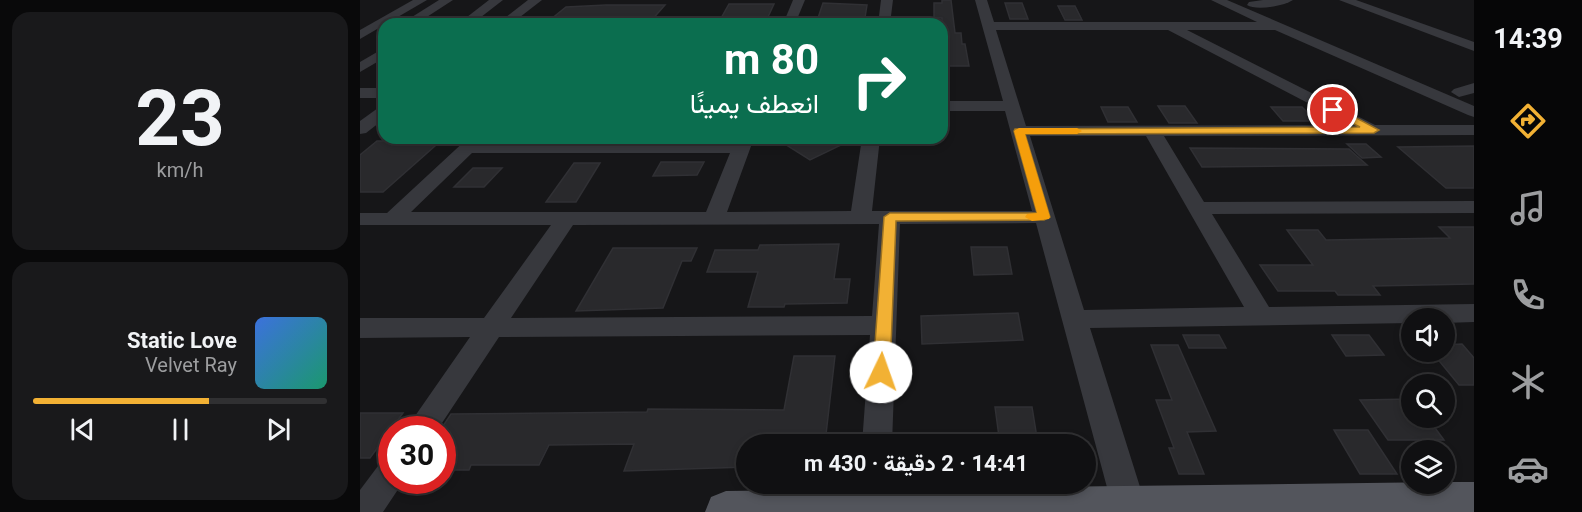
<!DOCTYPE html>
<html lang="ar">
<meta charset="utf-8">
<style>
:root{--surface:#101012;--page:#19191b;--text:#f1f3f6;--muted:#9c9d9f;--line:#303032;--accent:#f2b134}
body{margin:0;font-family:Roboto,Vazirmatn,sans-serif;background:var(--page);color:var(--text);direction:rtl;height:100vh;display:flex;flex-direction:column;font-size:22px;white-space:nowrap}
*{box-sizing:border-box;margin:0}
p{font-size:20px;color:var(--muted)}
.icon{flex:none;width:33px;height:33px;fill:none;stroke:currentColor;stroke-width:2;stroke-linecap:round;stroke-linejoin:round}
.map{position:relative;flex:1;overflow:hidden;direction:ltr}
.panel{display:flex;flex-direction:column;gap:12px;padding:12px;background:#09090a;width:360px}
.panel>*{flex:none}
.top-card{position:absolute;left:18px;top:18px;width:570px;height:126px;border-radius:18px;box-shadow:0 3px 9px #0003,0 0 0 2px var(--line);direction:rtl;background:#0b6e4f;color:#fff;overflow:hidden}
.tools{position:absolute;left:1041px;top:308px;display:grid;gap:12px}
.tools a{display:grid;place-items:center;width:54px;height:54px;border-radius:50%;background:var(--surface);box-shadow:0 3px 9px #0003,0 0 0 2px var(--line);font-size:30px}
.speed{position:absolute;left:18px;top:416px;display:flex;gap:12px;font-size:30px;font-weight:700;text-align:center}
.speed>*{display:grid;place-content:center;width:78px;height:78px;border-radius:50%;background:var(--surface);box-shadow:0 3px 9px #0003,0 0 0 2px var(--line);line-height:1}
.speed .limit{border:9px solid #d22;background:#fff;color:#111}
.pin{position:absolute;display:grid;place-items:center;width:51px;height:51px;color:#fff;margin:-26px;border:3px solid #fff;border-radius:50%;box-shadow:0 2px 6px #0007}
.me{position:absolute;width:66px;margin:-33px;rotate:3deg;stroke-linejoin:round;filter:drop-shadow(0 0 4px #0008)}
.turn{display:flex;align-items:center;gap:21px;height:126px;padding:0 30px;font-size:27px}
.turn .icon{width:78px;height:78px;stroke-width:2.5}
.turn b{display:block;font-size:42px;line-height:51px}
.panel .card{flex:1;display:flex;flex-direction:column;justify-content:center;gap:9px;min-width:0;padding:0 21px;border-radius:18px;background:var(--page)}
.panel .dial{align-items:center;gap:0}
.dial b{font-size:78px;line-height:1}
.song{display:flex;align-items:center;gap:18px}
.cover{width:72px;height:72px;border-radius:9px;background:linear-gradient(135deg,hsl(220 70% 55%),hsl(160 70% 35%))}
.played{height:6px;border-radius:3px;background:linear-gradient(90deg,var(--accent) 60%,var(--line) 60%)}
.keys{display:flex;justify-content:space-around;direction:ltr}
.trip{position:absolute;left:376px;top:434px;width:360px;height:60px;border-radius:30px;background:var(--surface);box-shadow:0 3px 9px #0003,0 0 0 2px var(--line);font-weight:700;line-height:60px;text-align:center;direction:rtl}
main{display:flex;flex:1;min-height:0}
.dock{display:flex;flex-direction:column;width:108px;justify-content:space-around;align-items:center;background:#060607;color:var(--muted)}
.dock .icon{width:42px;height:42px}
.dock .selected{color:var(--accent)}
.dock b{font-size:27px;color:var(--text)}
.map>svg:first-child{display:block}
.building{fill:#29292c;stroke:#303034;stroke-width:1.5}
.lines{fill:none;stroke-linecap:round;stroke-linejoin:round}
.minor{fill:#37383d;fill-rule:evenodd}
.major{fill:#53555c;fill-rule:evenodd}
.route{fill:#f2b134;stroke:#9d7322;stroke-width:1.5}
.slow{fill:#f59e0b}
</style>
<main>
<nav class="dock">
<b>14:39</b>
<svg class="icon selected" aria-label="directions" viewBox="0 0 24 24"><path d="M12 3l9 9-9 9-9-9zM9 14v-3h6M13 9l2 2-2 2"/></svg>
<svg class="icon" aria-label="music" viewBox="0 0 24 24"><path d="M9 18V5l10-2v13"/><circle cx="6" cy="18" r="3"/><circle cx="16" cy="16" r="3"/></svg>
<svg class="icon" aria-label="phone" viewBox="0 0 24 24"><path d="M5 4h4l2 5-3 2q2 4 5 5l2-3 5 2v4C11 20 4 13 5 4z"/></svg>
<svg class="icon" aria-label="climate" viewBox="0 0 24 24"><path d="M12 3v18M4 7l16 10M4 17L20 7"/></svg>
<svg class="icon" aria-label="car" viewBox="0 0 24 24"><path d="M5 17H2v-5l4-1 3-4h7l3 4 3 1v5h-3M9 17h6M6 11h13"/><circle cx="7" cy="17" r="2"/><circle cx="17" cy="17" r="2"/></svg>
</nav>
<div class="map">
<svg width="1114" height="512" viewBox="0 0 1114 512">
<rect width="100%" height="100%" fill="#161618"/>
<g class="building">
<path d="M582,0H591L595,33H601L602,44H605L609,66H582V18H574V3H582Z"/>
<path d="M463,3L507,5L504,24H483L485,18H458Z"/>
<path d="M645,3H662L668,19H650Z"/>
<path d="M369,4H414L407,19L360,20Z"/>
<path d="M246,5H305L290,22L185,24L206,7Z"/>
<path d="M698,6H715L722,20H705Z"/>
<path d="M798,106H825L837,123H809Z"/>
<path d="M741,107H768L777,122H748Z"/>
<path d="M911,107H942L956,121H923Z"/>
<path d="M61,138H84L23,192H0V155L17,141H57Z"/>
<path d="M435,138H465L479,146L450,160L423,143Z"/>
<path d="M987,144H1006L1021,157L1002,158Z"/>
<path d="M1114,146V188H1086L1038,147Z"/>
<path d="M830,148L989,149L1007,165L842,167Z"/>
<path d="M301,162H344L337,175L293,176Z"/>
<path d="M214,163H240L216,202H186Z"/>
<path d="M113,168H142L124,187H94Z"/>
<path d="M1079,227H1114V284L1013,286L1020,295H978L975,291H918L900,265H953L927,230H958L966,240L1090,238Z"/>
<path d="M479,244L474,279H490L487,303L425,304L424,307H388L398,272H347L355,250H398L400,245Z"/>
<path d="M611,247H647L652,274L614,275Z"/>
<path d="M253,248H337L331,261H322L303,308L216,311Z"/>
<path d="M658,313L663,340L562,344L561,316Z"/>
<path d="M823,335H859L866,348H829Z"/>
<path d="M972,335H1009L1024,355L986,356Z"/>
<path d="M1102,344L1114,358V385H1099L1071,351H1084V345Z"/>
<path d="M791,345H818L856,431L827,432L844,474H819L809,448H814L796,400H812Z"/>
<path d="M434,356H475L465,443L387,444V467L264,471L274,444L189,445L179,465H111L109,470H82L81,429L91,414L287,412L288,409L424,410Z"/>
<path d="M1052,399V417H1067L1084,440H1028L1000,400Z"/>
<path d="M635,407H672L678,444H640Z"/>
<path d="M0,413H43L10,458H0Z"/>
<path d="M974,430H1008L1037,474H1000Z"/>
</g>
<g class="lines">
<g class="minor">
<path d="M53,0H67L0,39V30Z"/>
<path d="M79,0H93L56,24L44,22Z"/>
<path d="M129,0H143L112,24H98Z"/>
<path d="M168,0H182L151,24H137Z"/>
<path d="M433,0H445L435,24H423Z"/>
<path d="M521,0H533L530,24H518Z"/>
<path d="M615,0H627L634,22H897L851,0H867L1114,106V117L1108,115L915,30H827L1015,125H1114V135L804,136L844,202L1114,201V213L852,214L909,307L1114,304V322L1084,323V318H1052V323L730,328L786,506L783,512H755L752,506L676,223L540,224L532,444H502L510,335L139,337L78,429H46L110,337L0,338V318H124L191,225H0V213H27L108,138H125L123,143H374L376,138H394L367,212L491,211L502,138H520L512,211H672L645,111H582V101H643ZM636,30H808L990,125L666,126ZM670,136H786L884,307L724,310ZM112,153H370L346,212H51ZM519,224L512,316L151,318L213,225Z"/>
<path d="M903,0H933C924,6 896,11 887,5L889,2Z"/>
<path d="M979,0H996L1114,42V51Z"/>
<path d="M24,48V58L0,72V62Z"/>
<path d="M1114,83V93L1099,97L1091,92L1094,89Z"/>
<rect x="0" y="88" width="24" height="10"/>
<path d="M24,106V119L6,133L0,134V121L18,108Z"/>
<path d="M32,458V480H44L43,482L23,512H0V490L21,462Z"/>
<path d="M499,483H531L530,512H498Z"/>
</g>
<path class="major" d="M1084,482H1114V512H345L351,497L366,491Z"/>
</g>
<path class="route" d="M969,107H976L1019,130L1014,133L665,134L690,217L684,220L536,221L530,372L527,377L521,379L515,377L513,372L524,217L530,213H677L654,131L655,129L1000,127L969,112Z"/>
<path class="slow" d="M659,128H717L722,131L717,134H665L690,217L689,219L672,221L665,217L667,214L677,213L654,131Z"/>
</svg>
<div class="tools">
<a><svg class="icon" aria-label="sound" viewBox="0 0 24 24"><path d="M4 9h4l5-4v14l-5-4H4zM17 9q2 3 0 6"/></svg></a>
<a><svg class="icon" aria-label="search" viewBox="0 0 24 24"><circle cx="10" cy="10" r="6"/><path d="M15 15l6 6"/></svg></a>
<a><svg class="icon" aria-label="layers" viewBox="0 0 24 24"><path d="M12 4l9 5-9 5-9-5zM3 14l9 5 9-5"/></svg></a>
</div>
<div class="speed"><div class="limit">30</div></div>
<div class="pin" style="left:973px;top:110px;background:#d93025"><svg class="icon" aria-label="arrive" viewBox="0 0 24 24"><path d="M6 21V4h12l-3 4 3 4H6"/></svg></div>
<svg class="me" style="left:521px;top:372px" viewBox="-20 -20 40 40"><circle r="19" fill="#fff"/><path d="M0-13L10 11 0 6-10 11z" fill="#f2b134"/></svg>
<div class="trip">14:41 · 2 دقيقة · 430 m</div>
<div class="top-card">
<div class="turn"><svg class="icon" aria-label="right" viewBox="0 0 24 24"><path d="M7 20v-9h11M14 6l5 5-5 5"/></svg><div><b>80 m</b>انعطف يمينًا</div></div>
</div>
</div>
<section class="panel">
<div class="card dial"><b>23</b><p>km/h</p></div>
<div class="card">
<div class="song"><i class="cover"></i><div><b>Static Love</b><p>Velvet Ray</p></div></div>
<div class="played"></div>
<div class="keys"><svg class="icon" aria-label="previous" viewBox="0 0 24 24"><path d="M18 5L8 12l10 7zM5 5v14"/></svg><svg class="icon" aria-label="pause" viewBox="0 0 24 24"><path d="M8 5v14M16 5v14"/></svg><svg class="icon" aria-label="next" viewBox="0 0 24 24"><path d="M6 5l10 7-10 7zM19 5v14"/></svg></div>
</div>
</section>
</main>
